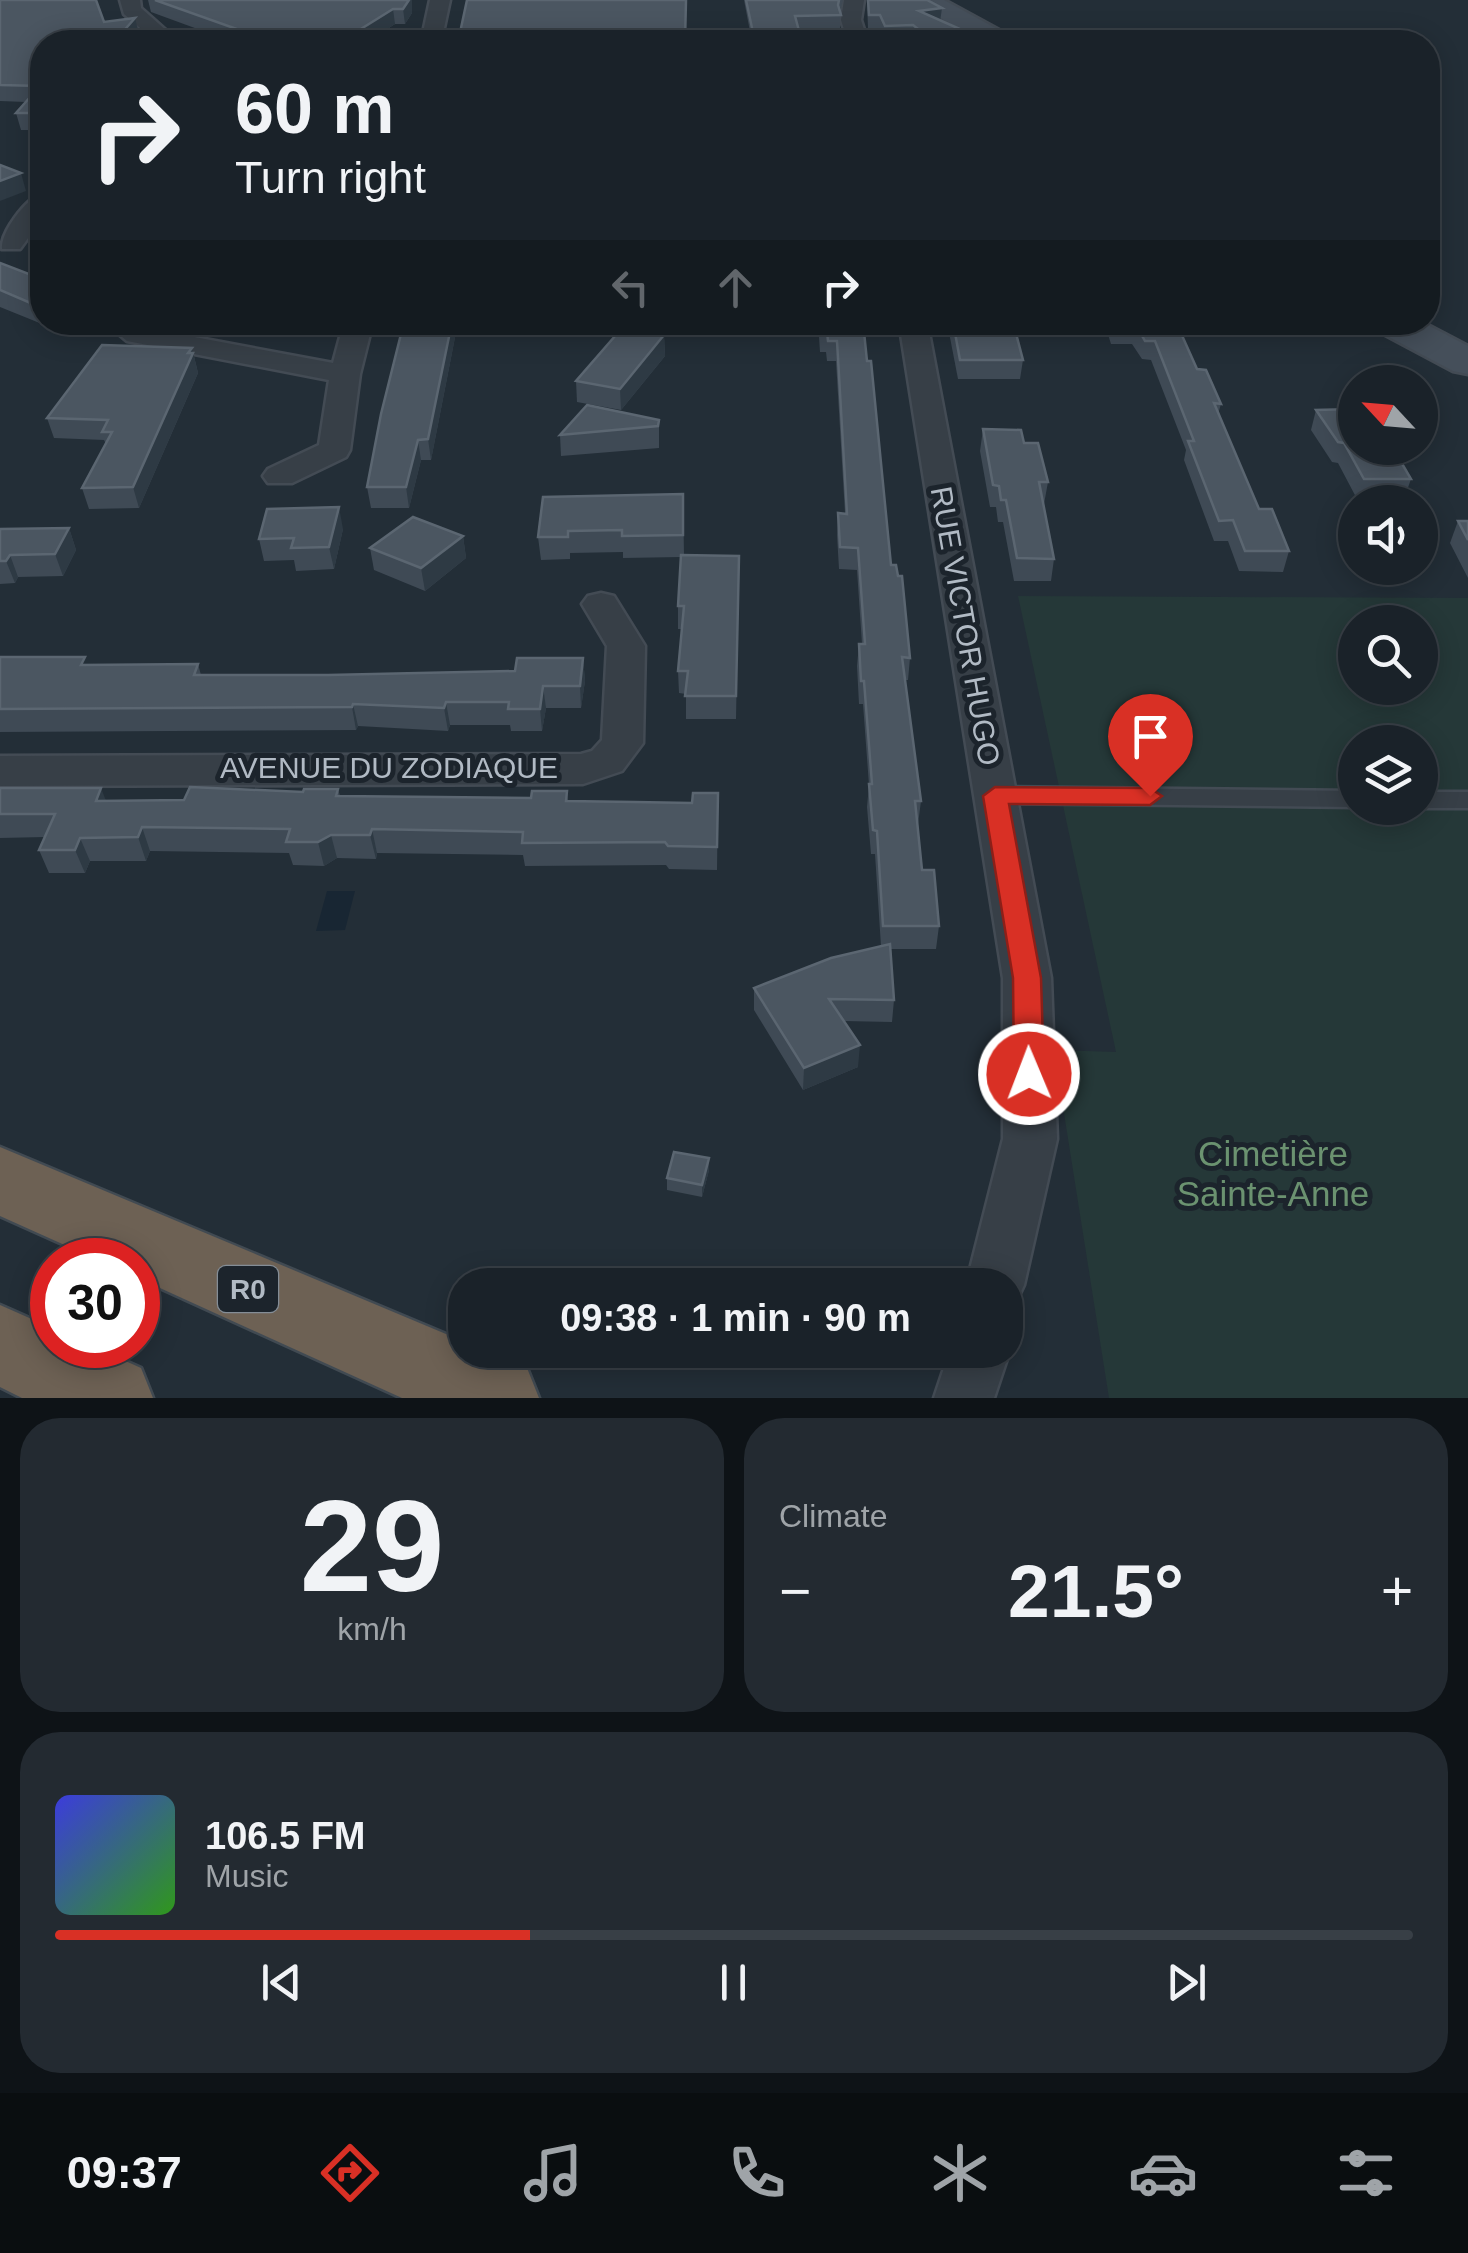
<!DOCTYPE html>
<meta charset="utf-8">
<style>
:root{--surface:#1a2229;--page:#232a31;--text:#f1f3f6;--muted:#9fa4a8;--line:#383f46;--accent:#d93025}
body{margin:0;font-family:Helvetica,sans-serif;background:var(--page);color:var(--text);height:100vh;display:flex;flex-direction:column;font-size:38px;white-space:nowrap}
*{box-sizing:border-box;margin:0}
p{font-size:32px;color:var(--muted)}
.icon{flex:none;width:55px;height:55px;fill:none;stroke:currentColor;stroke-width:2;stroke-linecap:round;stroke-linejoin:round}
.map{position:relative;height:1398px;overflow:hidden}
.drawer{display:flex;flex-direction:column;gap:20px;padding:20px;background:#0e1317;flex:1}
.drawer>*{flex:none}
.hud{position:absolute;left:30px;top:30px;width:1410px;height:305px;border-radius:40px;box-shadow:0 5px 25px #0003,0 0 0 2px var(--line);background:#1a2229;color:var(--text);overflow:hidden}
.needle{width:65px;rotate:296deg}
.controls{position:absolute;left:1338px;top:365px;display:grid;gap:20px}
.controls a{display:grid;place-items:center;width:100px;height:100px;border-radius:50%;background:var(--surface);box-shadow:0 5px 25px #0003,0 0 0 2px var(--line);font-size:50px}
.speed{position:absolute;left:30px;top:1238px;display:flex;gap:20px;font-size:50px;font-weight:700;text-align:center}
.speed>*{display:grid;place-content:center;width:130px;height:130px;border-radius:50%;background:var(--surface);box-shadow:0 5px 25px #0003,0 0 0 2px var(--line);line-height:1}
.speed .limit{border:15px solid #d22;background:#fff;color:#111}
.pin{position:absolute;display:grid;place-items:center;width:85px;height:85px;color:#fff;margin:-102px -42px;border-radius:50% 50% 50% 0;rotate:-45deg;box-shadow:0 0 10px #0007}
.pin .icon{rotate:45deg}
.me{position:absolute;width:110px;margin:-55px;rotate:359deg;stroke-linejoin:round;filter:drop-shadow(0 0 8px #0008)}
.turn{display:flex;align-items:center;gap:35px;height:210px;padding:0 40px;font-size:45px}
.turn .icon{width:130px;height:130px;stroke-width:2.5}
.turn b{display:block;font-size:70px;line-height:85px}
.lanes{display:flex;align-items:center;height:95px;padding:0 40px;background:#0003;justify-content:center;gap:50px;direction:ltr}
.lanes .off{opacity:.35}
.big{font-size:75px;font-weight:700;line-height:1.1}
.drawer .widget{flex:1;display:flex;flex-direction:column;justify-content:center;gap:15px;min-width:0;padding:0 35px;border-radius:40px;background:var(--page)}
.drawer .dial{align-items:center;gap:0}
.dial b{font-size:130px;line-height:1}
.song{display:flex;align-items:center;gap:30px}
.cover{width:120px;height:120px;border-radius:15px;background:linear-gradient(135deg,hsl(240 70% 55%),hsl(110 70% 35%))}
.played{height:10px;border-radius:5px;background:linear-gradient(90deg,var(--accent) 35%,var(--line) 35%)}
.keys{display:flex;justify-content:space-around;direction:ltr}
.heat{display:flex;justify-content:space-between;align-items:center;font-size:55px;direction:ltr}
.drawer .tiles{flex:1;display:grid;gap:20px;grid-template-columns:1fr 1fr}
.widget:last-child{grid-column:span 2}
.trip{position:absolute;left:448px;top:1268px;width:575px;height:100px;border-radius:40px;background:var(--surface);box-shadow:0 5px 25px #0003,0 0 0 2px var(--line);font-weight:700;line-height:100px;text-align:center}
.tabs{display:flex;height:160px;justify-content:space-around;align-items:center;background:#0a0e10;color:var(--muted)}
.tabs .icon{width:70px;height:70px}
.tabs .current{color:var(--accent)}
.tabs b{font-size:45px;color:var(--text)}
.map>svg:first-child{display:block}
.green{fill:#253838;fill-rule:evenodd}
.water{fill:#182633}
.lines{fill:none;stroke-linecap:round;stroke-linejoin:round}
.service-casing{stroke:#434b54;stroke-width:5}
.minor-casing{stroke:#434b54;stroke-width:5}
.secondary-casing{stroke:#434b54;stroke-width:5}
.motorway-casing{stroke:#414a52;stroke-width:5}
.service{fill:#373f47;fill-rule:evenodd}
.minor{fill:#373f47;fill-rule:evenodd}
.secondary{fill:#454f5a;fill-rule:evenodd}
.motorway{fill:#6d6154;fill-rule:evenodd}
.wall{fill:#3f4a55}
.shaded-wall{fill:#2e3a44}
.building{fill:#4b5661;stroke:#5b6671;stroke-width:2.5}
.route{fill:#d93025;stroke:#8d1f18;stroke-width:2.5}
.labels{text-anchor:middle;stroke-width:10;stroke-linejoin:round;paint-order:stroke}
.shield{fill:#1c242c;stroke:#848d96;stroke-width:2.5}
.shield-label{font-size:28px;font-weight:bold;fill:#b1bac4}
.street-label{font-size:30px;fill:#b1bac4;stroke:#1c242c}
.near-park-label{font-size:35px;fill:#6b9270;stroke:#1c242c}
</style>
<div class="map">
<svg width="1468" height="1398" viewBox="0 0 1468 1398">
<rect width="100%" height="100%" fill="#232e37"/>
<path class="green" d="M1018,596L1468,598V1398H1109L1054,1050L1116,1052ZM1355,622H1420V688H1355ZM1355,742H1420V808H1355Z"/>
<path class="water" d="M327,891H355L345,930L316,931Z"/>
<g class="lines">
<g class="service-casing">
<g id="service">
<path d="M995,787L1355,791V807L995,803L987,800L984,795L987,790Z"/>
<rect x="1420" y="792" width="48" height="16"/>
</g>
</g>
<g class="minor-casing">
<g id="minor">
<path d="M120,0H140L141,8L168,32L192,42L154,40L124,14Z"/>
<path d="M430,0H450L441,42H421Z"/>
<path d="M844,0H864L861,20L868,42H848L841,20Z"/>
<path d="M42,194V219L20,249H2C0,233 26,198 42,194Z"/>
<path d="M115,322H144L146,328L333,363L344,322H373L360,374L350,450L346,457L292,483H268L263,476L268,469L319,445L329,380L127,341L114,330Z"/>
<path d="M899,322H927L1051,978L1057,1139L1024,1285L1015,1304L1005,1308V1285H966L1003,1139V978Z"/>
<path d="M601,593L614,596L645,646L643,743L622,771L583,784L0,786V756L581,754L592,751L602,740L607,646L582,604L588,596Z"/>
<path d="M1005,1339L1010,1350L994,1398H934L950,1350H1005Z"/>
</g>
</g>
<g class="secondary-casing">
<g id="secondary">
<path d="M911,0H944L1010,36L1014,42H980Z"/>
<path d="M1371,322H1422L1468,346V374L1453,371L1376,330Z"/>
</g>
</g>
<g class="motorway-casing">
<g id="motorway">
<path d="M0,1147L465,1342V1350H483L527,1368L539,1398H402L138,1278V1260H98L0,1216Z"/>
<path d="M0,1305L52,1328V1345H90L141,1368L153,1398H22L0,1387Z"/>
</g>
</g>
<use href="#service" class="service"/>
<use href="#minor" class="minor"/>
<use href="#secondary" class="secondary"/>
<use href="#motorway" class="motorway"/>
</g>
<g class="wall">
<path d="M0,0L104,22L139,34L42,42V130H21L16,113L26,102L0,101Z"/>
<path d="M148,0H412V13L405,24H395L367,42H233L151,12Z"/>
<path d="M744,0H843L840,11V30H799L802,42H752Z"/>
<path d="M867,0H927L941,21L989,42H915L912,40L884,41L879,30L868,29Z"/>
<path d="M0,263L39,278L42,277V322H55L47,326L0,307Z"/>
<path d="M404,322H458L431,460H421L409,508H371L367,487Z"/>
<path d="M818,322H863L891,565L910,658L908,680H905L921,801L918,824L922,870L939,926L936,949H891L894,1000L892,1022L844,1021L858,1067L803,1090L754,1010V988L881,946L875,854H871L867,807L869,785L863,704H859L857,666L859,644H862L857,570L839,569L837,535L838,513H845L836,361H827L826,352H820Z"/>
<path d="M947,322H1013L1023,360L1020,379H958Z"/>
<path d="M1104,322H1176L1197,369L1221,404L1218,414L1259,509L1289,551L1283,572L1239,571L1228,541H1214L1184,460L1186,450L1151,360L1142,359L1132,344H1111Z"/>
<path d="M664,335L665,356L621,410L577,402L576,381Z"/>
<path d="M192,348L198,373L139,508L89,509L82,488L106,444L104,440L54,438L47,418Z"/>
<path d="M1316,410L1411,479L1404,499H1357L1338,463L1332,462L1311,430Z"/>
<path d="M659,420V448L561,456L560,435Z"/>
<path d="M983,429L1024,443L1048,482L1044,504L1054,559L1051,581H1014L1003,522H998L996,507H990L980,451Z"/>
<path d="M683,494L684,555L739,556L736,719H686V694L679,693L678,671L682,629H678V606L681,557L623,558V552L570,553V559L541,560L538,537Z"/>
<path d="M1458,521H1468V578L1450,543Z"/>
<path d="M69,528L76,550L63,576L18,577L15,583L0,584V529Z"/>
<path d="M343,529L334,569L296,571L294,560L264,561L259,539Z"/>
<path d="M463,536L466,558L425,591L374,570L370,548Z"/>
<path d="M0,657L88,665L198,664L201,675H328L515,671L583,658L585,681L581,708H546L542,731H511L510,725H450L448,731L358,726L356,730L0,732Z"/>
<path d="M0,788L106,801L184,800L338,789L340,796L531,798L567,791L568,801L692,803L718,793L717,870L669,869L666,865L525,866L523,855L377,853L376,859L337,858L324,866L293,865L289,853L150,851L146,861H90L85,873H49L39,850L45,837L0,838Z"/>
<path d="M709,1158V1170L702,1197L667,1190V1178Z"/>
</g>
<g class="shaded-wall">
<path d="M406,0H412V13L405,24L403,9Z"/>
<path d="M942,8L940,22L919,11Z"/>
<path d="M393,9L395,24L367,42H340Z"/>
<path d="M135,18L139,34L131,42H114Z"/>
<path d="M21,173L26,191L0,201V181Z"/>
<path d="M452,322H458L431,460L428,439Z"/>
<path d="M664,335L665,356L621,410L620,389Z"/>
<path d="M192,348L198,373L139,508L133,487Z"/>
<path d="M418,440L421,460L409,508L406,487Z"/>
<path d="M339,507L343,529L334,569L329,547Z"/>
<path d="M69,528L76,550L63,576L55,554Z"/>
<path d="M463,536L466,558L425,591L421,568Z"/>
<path d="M10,555L18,577L15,583L6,561Z"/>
<path d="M583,658L585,681L581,708L580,686Z"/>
<path d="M543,686L546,708L542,731L540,709Z"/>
<path d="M446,702L450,725L448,731L444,708Z"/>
<path d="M353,704L358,726L356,730L352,707Z"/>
<path d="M101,788L110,811L96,801Z"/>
<path d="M142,827L150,851L146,861L138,837Z"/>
<path d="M372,829L377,853L376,859L370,835Z"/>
<path d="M331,835L337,858L324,866L318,842Z"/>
<path d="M80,838L90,861L85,873L75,850Z"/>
<path d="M860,1045L858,1067L803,1090L804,1068Z"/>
<path d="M709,1158V1170L702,1197V1185Z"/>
</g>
<g class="building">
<path d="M0,0H96L104,22L135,18L114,42H42V113H16L40,86L0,85Z"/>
<path d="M155,0H409L403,9H393L340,42H273Z"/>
<path d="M467,0H686L685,42H458Z"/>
<path d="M746,0H839L838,5L841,15L795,16L802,42H755Z"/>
<path d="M868,0H927L942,8L919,11L989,42H935L913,25L885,26L880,15H869Z"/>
<path d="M0,165L21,173L0,181Z"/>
<path d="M0,263L39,278L42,277V306L40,307L0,290Z"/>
<path d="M404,322H452L428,439L418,440L406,487H367L381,414Z"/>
<path d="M820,322H863L867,361H871L891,565H896L898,576H902L910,658L902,657L921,801H915L922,870H934L939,926H883L877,831L873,830L869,784H872L864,681H861L859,644H865L858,548L840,547L838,513L847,514L837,341H828L827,332H821Z"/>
<path d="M953,322H1013L1023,360H960Z"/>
<path d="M1114,322H1176L1197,369L1206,370L1221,404L1214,403L1259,509H1272L1289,551H1245L1233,520L1219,521L1188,441H1194L1155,341H1145L1136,325H1115Z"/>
<path d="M622,328L664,335L620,389L576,381Z"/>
<path d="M102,345L192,348L188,353H193L133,487L82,488L112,432H102L108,420L47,418Z"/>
<path d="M587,405L659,420L658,426L560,435Z"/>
<path d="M1355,409V448H1393L1411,479H1364L1344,443L1338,442L1316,410Z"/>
<path d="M983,429L1021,430L1024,443H1038L1048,482H1039L1054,559L1017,558L1006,500H1001L999,486L993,485Z"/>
<path d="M683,494V535L622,536V530L568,531V537H538L543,497Z"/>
<path d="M339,507L329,547L291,548L294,538L259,539L267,509Z"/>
<path d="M413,517L463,536L421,568L370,548Z"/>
<path d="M1458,521H1468V540Z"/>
<path d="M69,528L55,554L10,555L6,561H0V529Z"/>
<path d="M681,555L739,556L736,696H685L688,671H678L684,606H678Z"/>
<path d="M0,657H85L81,665L198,664L194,675H328L515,671L517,658H583L580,686H543L540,709H508L509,702H446L444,708L353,704L352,707L0,709Z"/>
<path d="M190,787L303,792L304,789H338L336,796L440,797L531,798L532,791H567L566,801L635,802L692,803L693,793H718L717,847L668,846L665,842L522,843L523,832L372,829L370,835H331L318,842H286L290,829L142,827L138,837L80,838L75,850H39L55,814H0V788H101L96,801L184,800Z"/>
<path d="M890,944L894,1000L829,999L860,1045L804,1068L754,988L831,958Z"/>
<path d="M674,1152L709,1158L702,1185L667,1178Z"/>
</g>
<path class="route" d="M995,787L1150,788L1162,796L1150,805L1009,804L1041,978L1044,1074L1039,1083L1029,1087L1019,1083L1014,1074L1013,978L983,796Z"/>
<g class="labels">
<rect class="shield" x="218" y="1266" width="60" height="46" rx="8"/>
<g class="shield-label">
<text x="248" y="1299">R0</text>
</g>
<g class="street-label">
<text transform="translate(965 626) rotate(80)" y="10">RUE VICTOR HUGO</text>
<text x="389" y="778">AVENUE DU ZODIAQUE</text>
</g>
<g class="near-park-label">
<text x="1273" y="1166">Cimetière<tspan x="1273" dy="40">Sainte-Anne</tspan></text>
</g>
</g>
</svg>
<div class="controls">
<a><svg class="needle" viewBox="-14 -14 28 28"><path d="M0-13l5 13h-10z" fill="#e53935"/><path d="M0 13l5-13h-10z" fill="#9fa4a8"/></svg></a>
<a><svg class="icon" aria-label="sound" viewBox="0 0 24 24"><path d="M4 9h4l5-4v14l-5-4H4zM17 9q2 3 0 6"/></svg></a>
<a><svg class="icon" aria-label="search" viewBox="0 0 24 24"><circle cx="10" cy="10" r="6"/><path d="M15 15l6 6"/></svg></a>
<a><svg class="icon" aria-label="layers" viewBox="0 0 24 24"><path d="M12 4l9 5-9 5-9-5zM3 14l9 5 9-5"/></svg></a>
</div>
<div class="speed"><div class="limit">30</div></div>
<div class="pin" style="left:1150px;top:796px;background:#d93025"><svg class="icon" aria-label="arrive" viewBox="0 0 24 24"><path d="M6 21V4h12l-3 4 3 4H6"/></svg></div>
<svg class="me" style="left:1029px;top:1074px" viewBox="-20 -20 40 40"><circle r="17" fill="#d93025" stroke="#fff" stroke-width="3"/><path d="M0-11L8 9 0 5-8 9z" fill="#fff"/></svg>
<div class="trip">09:38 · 1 min · 90 m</div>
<div class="hud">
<div class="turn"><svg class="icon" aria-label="right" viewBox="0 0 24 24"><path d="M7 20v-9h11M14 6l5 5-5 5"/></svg><div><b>60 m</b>Turn right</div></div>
<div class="lanes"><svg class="icon off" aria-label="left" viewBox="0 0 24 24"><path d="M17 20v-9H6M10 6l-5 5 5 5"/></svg><svg class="icon off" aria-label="ahead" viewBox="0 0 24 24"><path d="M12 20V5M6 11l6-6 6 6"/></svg><svg class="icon" aria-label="right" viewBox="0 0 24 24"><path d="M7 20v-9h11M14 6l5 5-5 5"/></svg></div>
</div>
</div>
<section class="drawer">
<div class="tiles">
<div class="widget dial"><b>29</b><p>km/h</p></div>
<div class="widget"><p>Climate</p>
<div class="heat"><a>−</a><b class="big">21.5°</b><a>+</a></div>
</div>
<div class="widget">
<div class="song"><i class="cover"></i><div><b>106.5 FM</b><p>Music</p></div></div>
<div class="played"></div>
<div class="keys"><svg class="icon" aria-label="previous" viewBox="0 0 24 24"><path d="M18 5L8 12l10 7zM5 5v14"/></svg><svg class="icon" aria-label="pause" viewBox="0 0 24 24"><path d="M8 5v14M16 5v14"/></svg><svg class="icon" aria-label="next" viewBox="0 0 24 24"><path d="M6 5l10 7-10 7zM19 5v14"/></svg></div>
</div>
</div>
</section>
<nav class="tabs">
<b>09:37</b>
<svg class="icon current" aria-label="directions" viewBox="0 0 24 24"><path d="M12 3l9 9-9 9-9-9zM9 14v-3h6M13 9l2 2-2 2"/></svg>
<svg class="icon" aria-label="music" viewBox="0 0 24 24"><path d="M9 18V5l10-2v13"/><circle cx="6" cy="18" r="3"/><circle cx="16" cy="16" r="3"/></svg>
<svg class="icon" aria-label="phone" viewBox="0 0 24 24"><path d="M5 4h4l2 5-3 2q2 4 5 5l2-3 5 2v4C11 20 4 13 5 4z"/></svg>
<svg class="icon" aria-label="climate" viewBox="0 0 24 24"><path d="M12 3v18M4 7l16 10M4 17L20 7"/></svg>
<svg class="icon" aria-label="car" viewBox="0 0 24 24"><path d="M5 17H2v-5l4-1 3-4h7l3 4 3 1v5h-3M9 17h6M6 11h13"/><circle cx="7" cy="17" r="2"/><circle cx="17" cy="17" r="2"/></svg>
<svg class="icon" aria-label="filters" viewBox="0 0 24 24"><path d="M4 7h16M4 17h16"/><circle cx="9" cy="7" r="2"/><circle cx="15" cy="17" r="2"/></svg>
</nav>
